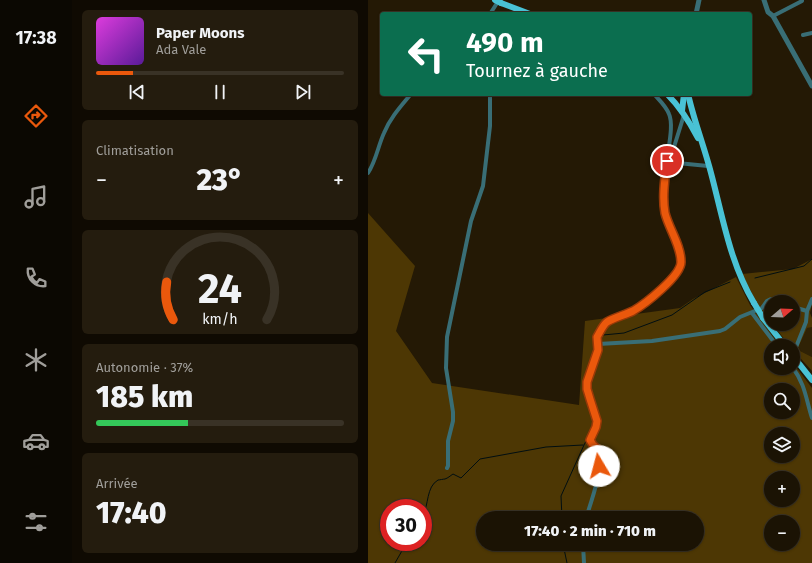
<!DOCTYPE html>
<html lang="fr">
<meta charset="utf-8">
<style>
:root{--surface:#1b1304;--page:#241c0e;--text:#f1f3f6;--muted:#a09e9a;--line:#393226;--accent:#ea580c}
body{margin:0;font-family:"Fira Sans",sans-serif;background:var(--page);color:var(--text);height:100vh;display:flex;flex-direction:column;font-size:15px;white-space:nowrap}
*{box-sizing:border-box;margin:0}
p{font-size:13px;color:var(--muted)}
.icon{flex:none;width:22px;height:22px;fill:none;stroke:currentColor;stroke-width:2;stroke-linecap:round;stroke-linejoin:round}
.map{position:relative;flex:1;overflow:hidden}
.sheet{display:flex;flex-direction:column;gap:10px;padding:10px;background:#0f0a02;width:296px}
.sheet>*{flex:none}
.top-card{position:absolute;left:12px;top:12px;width:372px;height:84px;border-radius:4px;box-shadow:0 1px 3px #0004,0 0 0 1px var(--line);background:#0b6e4f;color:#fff;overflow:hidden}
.needle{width:26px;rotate:71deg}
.tools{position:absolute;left:396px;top:295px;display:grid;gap:8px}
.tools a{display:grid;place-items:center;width:36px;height:36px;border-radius:50%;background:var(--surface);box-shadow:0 1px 3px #0004,0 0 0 1px var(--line);font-size:20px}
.speed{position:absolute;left:12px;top:499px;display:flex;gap:8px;font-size:20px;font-weight:700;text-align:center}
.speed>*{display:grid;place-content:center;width:52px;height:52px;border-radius:50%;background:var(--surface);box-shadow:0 1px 3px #0004,0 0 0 1px var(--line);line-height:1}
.speed .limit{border:6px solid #d22;background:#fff;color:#111}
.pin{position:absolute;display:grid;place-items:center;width:34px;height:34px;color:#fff;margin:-17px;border:2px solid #fff;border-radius:50%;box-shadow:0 1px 4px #0007}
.me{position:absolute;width:44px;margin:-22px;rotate:352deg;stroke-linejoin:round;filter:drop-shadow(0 0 3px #0008)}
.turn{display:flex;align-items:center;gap:14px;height:84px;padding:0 20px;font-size:18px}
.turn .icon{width:52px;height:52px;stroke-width:2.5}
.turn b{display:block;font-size:28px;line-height:34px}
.big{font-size:30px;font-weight:800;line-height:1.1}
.sheet .widget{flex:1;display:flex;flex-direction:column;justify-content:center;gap:6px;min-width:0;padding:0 14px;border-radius:6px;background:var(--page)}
.sheet .dial{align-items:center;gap:0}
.dial svg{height:104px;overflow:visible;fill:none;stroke:var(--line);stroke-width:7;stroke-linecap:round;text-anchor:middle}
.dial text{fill:var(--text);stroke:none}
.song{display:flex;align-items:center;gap:12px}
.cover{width:48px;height:48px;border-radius:6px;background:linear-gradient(135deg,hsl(300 70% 55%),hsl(270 70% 35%))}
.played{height:4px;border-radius:2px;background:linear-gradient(90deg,var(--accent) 15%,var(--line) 15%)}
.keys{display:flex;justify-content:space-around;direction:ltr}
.heat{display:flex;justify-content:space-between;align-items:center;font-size:22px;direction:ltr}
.charge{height:6px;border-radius:3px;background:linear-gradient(90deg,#34c759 37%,var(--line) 0)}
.trip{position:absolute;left:108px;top:511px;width:228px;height:40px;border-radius:20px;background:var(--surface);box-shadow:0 1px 3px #0004,0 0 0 1px var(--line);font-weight:800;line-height:40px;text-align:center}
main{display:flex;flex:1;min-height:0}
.menu{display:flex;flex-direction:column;width:72px;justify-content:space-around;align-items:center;background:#0b0802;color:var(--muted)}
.menu .icon{width:28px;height:28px}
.menu .current{color:var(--accent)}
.menu b{font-size:18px;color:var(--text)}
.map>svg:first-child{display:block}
.built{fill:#302205}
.green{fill:#4d3704;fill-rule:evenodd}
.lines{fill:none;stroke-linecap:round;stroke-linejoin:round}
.stream{stroke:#000e11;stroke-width:1}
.minor{stroke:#396e76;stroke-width:4}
.tertiary{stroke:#396e76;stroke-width:5}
.primary{stroke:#49c2d5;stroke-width:6}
.primary-bridge{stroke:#49c2d5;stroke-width:6}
.route-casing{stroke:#983908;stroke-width:10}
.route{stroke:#ea580c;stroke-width:7}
</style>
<main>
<nav class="menu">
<b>17:38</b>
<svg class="icon current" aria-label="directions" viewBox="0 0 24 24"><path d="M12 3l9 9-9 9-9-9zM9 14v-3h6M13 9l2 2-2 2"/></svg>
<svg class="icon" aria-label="music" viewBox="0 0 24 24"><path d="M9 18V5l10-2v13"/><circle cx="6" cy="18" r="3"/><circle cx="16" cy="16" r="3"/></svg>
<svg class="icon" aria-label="phone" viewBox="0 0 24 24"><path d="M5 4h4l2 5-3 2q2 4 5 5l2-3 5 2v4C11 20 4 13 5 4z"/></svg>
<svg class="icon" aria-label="climate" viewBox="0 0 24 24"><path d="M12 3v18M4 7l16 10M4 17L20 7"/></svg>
<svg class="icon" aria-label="car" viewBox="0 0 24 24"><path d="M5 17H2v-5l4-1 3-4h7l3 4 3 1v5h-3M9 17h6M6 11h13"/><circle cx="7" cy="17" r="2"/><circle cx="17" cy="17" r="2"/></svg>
<svg class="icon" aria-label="filters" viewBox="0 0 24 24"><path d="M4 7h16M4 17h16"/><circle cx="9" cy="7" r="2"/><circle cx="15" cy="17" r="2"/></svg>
</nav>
<section class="sheet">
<div class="widget">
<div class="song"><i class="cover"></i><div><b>Paper Moons</b><p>Ada Vale</p></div></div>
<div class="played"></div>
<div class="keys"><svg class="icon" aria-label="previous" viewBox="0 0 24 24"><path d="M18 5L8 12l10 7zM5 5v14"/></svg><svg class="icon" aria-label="pause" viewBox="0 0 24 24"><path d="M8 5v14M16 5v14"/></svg><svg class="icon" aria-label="next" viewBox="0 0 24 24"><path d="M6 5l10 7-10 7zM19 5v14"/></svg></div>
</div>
<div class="widget"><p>Climatisation</p>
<div class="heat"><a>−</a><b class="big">23°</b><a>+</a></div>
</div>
<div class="widget dial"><svg viewBox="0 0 100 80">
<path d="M14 69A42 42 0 1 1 86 69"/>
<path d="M14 69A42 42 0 0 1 9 40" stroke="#ea580c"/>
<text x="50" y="56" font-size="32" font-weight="700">24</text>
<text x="50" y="72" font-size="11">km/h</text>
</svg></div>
<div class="widget"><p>Autonomie · 37%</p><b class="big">185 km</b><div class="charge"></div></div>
<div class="widget"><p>Arrivée</p><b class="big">17:40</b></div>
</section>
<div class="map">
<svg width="444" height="563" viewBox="0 0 444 563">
<rect width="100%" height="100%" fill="#241905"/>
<path class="built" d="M442,327H444V357L432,351L430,348L439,328Z"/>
<g class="green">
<path d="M0,213L47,266L28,331L64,383L211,405L217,321L312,308L325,299L368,277L382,305L412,346H403V368H425V363L444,388V563H0ZM403,390H425V412H403ZM403,434H425V456H403ZM403,478H425V500H403ZM21,508H55V542H21ZM115,518H329V544H115ZM403,522H425V544H403Z"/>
<path d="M444,259V304L442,313L444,318V327L439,328L430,348L432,351L444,357V371L425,350V346H422L404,324H425V302H403V322L390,305L374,274L425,269Z"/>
</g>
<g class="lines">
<g class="stream">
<path d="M387,278L436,266L444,259"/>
<path d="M231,342L235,335L256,333L304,315L337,292L362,282"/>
<path d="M218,379L228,348"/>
<path d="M218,392L220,401"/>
<path d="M55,515C61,505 58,487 70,480C71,480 76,479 77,479C80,478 82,476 85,474L93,478L112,459L178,447L215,445"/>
<path d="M194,518L193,496L216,445L226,426"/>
<path d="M195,544L199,563"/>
<path d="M27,563L39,542"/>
</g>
<g class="minor">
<path d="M122,14L131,0"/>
<path d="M405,16L434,1V0"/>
<path d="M435,35L444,33"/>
<path d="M286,94C291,100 298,106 301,114C306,125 300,148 299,161L306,147L316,115"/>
<path d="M299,162L340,166"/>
<path d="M0,173C8,161 10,146 16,133C22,118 33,106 43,94"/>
<path d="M425,307L439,311"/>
<path d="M384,313L409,346"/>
<path d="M230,344L284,341L352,331L357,329L372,317L394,308L399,301L403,299L412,302"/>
<path d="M428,347L438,322L439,311L444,299"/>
<path d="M425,368C437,384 438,399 444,418"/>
<path d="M79,468L80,466V441L85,421V412L78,368L79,337L103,221L115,186L122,126V94"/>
<path d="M218,518C225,496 234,473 231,450L225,445L222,440L228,427L229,421L222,399L219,389V383L230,350L229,337L238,323L263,311L278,302L308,275L312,269L313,261L309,244L297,214L295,197L299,161"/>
<path d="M215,544L216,563"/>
</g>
<g class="tertiary">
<path d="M396,0L400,12L405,16L444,86"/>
<path d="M328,14L331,0"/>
</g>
<g class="primary">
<path d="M133,3L162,14"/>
<path d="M299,94C312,107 321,121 330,138"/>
<path d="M320,94C326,121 336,146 343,173C355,218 362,263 386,303"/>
<path d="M314,111L316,94"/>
<path d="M395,318L417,346"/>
<path d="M425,356L444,380"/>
</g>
<g class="primary-bridge">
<path d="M127,0L133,3"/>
<path d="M386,303L395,318"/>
</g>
</g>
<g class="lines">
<g class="route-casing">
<path id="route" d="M231,466V450L225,445L222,440L228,427L229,421L222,399L219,389V382L230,350L229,337C232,332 235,325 239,322C247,317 257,315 265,311C277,304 313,276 313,262C313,245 301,229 297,213C294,196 297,178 299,161"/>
</g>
<use href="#route" class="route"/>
</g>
</svg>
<div class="tools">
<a><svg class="needle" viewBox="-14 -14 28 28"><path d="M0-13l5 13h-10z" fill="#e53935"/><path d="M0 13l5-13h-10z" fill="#a09e9a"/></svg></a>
<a><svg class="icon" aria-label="sound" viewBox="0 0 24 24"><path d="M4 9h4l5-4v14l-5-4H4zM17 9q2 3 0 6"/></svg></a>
<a><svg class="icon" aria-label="search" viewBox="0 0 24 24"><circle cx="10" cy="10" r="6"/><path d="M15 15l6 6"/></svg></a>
<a><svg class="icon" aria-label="layers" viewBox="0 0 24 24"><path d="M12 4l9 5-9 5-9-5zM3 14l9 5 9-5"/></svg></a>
<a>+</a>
<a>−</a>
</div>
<div class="speed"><div class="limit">30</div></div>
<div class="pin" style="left:299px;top:161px;background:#d93025"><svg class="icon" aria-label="arrive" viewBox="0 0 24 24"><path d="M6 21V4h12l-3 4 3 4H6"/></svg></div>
<svg class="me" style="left:231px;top:466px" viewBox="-20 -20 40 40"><circle r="19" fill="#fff"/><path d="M0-13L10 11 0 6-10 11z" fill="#ea580c"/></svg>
<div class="trip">17:40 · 2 min · 710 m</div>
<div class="top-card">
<div class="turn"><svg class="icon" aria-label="left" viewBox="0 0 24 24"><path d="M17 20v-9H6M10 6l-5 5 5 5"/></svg><div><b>490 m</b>Tournez à gauche</div></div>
</div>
</div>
</main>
